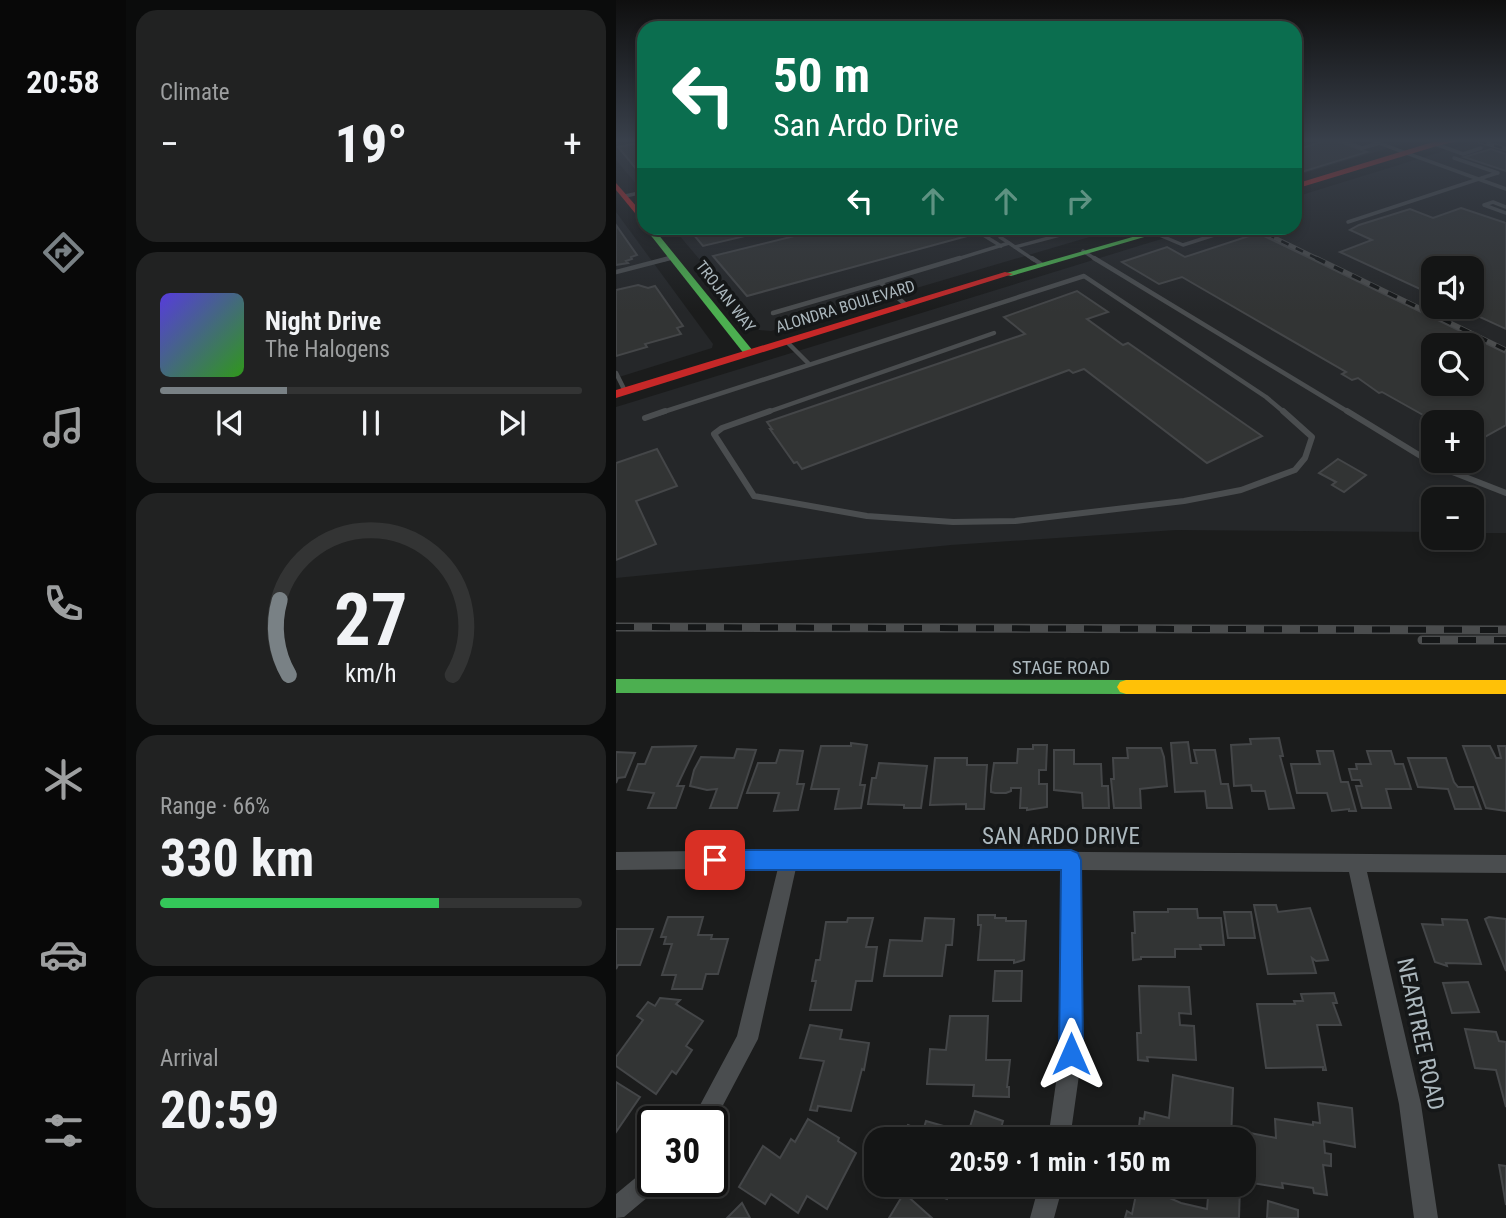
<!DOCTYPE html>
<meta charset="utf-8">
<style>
:root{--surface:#141515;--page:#212222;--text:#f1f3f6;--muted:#9d9fa0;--line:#333434;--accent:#798185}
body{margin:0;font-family:"Roboto Condensed",sans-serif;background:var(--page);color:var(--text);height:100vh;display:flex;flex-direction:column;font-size:26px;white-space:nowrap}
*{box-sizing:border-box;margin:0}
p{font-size:23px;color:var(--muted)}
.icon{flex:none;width:38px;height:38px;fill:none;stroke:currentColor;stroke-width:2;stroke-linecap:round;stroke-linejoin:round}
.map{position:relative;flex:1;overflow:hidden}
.sheet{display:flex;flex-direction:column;gap:10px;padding:10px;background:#0b0c0c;width:490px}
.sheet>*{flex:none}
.banner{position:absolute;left:21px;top:21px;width:665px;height:214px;border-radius:21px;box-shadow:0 4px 10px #0003,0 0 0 2px var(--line);background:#0b6e4f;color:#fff;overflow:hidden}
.buttons{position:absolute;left:805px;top:256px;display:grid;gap:14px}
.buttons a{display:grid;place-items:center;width:63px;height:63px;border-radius:14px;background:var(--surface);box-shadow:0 4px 10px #0003,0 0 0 2px var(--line);font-size:35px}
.speed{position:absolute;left:21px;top:1106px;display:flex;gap:14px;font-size:35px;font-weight:700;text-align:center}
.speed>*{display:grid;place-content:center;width:91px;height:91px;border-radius:50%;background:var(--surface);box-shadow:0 4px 10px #0003,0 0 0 2px var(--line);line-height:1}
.speed .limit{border:4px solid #111;border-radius:10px;background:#fff;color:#111}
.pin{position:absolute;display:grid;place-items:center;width:60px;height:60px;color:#fff;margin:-30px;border-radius:14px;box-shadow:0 4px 10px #0006}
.me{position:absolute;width:77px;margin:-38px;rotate:0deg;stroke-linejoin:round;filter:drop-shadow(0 0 5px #0008)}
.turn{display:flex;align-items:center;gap:24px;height:147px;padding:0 21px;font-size:32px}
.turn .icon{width:91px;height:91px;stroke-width:2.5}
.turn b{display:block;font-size:49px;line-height:60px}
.lanes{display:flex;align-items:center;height:66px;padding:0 21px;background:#0003;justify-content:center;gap:35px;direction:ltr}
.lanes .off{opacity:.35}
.big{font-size:52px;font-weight:700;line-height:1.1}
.sheet .card{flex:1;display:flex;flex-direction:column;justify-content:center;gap:10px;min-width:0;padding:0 24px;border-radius:21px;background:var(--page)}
.sheet .dial{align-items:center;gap:0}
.dial svg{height:182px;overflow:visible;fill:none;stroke:var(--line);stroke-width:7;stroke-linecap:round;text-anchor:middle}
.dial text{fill:var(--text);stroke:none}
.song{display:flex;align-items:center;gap:21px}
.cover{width:84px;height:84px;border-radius:10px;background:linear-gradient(135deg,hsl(250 70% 55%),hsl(110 70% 35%))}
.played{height:7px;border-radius:4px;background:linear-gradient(90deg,var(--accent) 30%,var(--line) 30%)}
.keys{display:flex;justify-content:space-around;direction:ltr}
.heat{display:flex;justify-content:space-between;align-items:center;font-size:38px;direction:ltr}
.charge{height:10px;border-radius:5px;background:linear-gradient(90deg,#34c759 66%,var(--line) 0)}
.trip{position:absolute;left:248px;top:1127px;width:392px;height:70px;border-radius:21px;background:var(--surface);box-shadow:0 4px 10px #0003,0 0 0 2px var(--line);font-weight:700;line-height:70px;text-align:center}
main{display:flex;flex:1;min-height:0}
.tab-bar{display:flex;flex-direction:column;width:126px;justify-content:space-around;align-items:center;background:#080808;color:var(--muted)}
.tab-bar .icon{width:49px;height:49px}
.tab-bar .on{color:var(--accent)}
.tab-bar b{font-size:32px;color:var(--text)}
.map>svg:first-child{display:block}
.built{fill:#252729;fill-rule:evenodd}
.building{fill:#323434;stroke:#444648;stroke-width:2;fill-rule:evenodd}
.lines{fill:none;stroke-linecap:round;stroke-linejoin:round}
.lane-far2{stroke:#4a4d4f;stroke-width:3.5}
.lane-far1{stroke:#4a4d4f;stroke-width:4.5}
.lane{stroke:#4a4d4f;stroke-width:6}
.street{fill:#4a4d4f;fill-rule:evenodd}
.fast{fill:#4caf50;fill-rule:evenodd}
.slow{fill:#ffc107;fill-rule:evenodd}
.jam{fill:#c62828;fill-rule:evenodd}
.rail-far2-casing{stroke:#4b4d4e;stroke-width:4.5}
.rail-far1-casing{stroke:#4b4d4e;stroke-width:5}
.rail-casing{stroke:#4b4d4e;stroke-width:9}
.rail-far2{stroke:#151718;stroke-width:2.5;stroke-dasharray:8;stroke-linecap:butt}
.rail-far1{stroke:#151718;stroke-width:3.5;stroke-dasharray:10;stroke-linecap:butt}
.rail{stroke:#151718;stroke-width:6;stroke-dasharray:18;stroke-linecap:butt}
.route{fill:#1a73e8;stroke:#114b97;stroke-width:2}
.labels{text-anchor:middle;stroke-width:7;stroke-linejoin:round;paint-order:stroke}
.far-street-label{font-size:16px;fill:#acb8be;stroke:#151718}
.street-label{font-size:19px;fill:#acb8be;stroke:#151718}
.near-street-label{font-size:23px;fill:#acb8be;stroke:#151718}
</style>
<main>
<nav class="tab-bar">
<b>20:58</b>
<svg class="icon on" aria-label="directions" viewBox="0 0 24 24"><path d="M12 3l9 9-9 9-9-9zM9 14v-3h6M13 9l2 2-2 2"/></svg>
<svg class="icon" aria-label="music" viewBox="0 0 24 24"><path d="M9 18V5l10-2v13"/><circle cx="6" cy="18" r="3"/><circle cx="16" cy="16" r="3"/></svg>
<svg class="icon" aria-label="phone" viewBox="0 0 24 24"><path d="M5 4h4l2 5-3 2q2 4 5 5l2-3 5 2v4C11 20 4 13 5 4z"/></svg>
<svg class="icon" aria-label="climate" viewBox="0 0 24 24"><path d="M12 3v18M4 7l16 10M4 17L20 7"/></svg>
<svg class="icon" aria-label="car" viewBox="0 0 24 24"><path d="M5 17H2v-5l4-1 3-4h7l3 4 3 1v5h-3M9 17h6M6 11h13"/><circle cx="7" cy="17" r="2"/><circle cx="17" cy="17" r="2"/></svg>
<svg class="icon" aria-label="filters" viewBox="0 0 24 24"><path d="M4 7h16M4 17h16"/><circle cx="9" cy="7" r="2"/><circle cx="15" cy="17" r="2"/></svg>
</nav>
<section class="sheet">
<div class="card"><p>Climate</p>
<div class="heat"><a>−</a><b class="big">19°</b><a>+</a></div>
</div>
<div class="card">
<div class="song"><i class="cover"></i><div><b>Night Drive</b><p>The Halogens</p></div></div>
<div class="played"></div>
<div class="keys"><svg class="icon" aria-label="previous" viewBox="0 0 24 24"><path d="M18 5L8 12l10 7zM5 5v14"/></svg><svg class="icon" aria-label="pause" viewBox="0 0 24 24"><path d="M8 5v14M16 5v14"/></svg><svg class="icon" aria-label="next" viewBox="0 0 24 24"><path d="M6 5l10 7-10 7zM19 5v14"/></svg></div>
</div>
<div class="card dial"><svg viewBox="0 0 100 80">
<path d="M14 69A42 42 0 1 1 86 69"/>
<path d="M14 69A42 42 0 0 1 10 36" stroke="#798185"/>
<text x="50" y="56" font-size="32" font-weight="700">27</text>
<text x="50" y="72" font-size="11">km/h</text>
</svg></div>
<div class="card"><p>Range · 66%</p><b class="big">330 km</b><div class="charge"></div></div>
<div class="card"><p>Arrival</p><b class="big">20:59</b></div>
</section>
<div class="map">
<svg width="890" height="1218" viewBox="0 0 890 1218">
<rect width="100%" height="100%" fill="#1b1c1c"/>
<g class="built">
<path d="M0,141H28V193L0,160Z"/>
<path d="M679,141H796L679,176Z"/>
<path d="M860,141H890V533H856V499H817V532L560,530L335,545L0,578V407L581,228H679V197ZM817,268H856V306H817ZM817,345H856V383H817ZM817,422H856V460H817Z"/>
<path d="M0,212L97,344L96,348L0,378Z"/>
<path d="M57,228H504L155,331L143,330Z"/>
</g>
<g class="building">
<path d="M709,141H721L751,152L679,174V150Z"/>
<path d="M28,142V169L21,170L2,147Z"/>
<path d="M875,149L890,154V171L848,157Z"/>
<path d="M845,208L890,223V329L840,306H856V268H817V295L724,252L756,240L734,230L743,225L794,209L817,218Z"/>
<path d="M0,225L21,255L15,257L16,259L10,261L12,263L0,265Z"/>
<path d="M72,228H163L87,246Z"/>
<path d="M211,228H340L351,236L131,296L97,256Z"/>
<path d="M642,233L890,353V425L856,444V422H817V424L813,422L816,420L766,392L763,393L742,378L736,380L726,374L730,372L566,277L543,284L506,262L551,247L569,257ZM817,345H856V383H817Z"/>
<path d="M22,285L32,288L39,286L67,326L61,328L65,334L29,344L31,347L0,356V290Z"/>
<path d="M461,291L492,312L471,319L507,345L512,343L646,436L591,463L468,369L457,373L453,370L186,469L181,462L178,463L154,429H156L151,422L409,334L388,317Z"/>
<path d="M41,449L61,486L20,501L40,544L0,560V463Z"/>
<path d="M722,459L750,475L728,492L716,485L720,482L703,473Z"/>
<path d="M663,738L667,756H664L678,808L653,809L649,791H636L635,785L618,786L615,745L635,744L634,739Z"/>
<path d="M572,742L575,763H581L578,750H599L605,784H612L616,808H591L589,791L559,792L555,743Z"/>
<path d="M235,743L251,745L244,785H249L245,808L219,809L223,789H195L205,746H235Z"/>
<path d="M417,745H431L430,770H423V784H431V807L411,810V808H404L405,788H395V791L390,793H379L375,792V785L378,763H401L402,749H417Z"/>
<path d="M80,746L61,786H68L60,808H32L38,793L12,790L22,764H29L36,747Z"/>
<path d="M847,746H874L880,758H885L882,746H890V811L870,808Z"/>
<path d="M511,748H545L548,757L551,786L524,789L525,808H498L495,779H498L497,758H512Z"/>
<path d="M121,749L140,750L121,808H94L101,789L91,790L74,786L78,770L85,757L118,758Z"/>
<path d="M164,750L187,751L181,784H188L182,810L158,811L163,793H131L142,763H160Z"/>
<path d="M438,750H458V764H485L486,786H492L493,808H467L466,793L438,790Z"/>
<path d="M701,751H717L725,782H732L740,811H733V809L716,811L711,793H681L675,764H704Z"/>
<path d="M751,751H775L779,764H787L795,789H770L775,808H746L740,786H746L744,780H736L733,769H741L740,764H755Z"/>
<path d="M0,752L19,753L9,777L2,778L0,783Z"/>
<path d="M319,758H351V765H371L368,809H350V804L314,805Z"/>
<path d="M792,758H830L838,782L842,787H857L865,809H839L832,789L802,787Z"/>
<path d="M263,763L311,766L305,808H288V805L252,804L256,778H260Z"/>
<path d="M638,905H660L662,912L694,908L712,960L700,961L696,958L700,973L652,974Z"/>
<path d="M552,909H581L582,918H605L608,945H584L585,949H559V957H525V959L517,960L516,933H519L518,912H552Z"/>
<path d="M608,912H635L639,938H612Z"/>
<path d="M362,915H379V918H390V921H410L408,960L398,963V960H362L365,925H362Z"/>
<path d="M52,917H87L82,935H96L95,939H112L102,974H90L86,989H56L60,975H46L56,944H48L50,937H45Z"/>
<path d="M873,917L890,919V971L869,919Z"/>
<path d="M232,918H257L250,947H261L256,981H240L235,1010H194L200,981H196L200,960H204L210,922H231Z"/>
<path d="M309,918L338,919L336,945H330L326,976H268L274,940L306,941Z"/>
<path d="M826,919L851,920L865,964L830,963L831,966L819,962L806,924L827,925Z"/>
<path d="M0,929H37L24,965H2L0,969Z"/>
<path d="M379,971H406L405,1001H377Z"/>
<path d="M852,982L863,1012L836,1013L827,983Z"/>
<path d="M523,986L573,987L575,1014L563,1013L564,1025L578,1026L580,1060L531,1057L532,1061L522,1060L521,1033H525Z"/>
<path d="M718,993L721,1003H717L725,1025H701L710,1070H707V1067L650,1068L641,1004H679L678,1001H687L685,994Z"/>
<path d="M44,998L64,1000L60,1004L87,1021L70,1046L76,1050L60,1074L56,1071L40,1094L0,1066V1057L27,1020L21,1016L32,1002L39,1006Z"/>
<path d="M334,1016H372L370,1060H394L391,1087H393V1097L357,1096L358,1085L311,1084L314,1049L330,1050Z"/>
<path d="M194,1025L226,1030L224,1039L253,1043L248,1070L246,1069L235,1111L202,1106L201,1111L194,1110L208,1061L184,1058Z"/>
<path d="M849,1029L880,1032L883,1041L890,1042V1107L880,1070L859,1068Z"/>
<path d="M557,1075L617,1088L615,1139H526L522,1135L524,1118L528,1119L529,1112L553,1118Z"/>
<path d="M0,1082L24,1097L0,1132Z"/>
<path d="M702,1103L736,1108L739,1147L708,1141L709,1153L715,1154V1166L707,1165L711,1195L698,1193L697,1188L666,1183L667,1188L630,1182V1165L635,1166L634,1133L660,1138L659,1119L697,1125V1122L704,1123Z"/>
<path d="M359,1111L387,1121L382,1139H287L292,1125L307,1131L310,1121L352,1133Z"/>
<path d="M192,1119L223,1138L222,1141L240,1153L211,1209L191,1196L182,1213L155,1194L149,1204L123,1187L147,1146L164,1158L175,1139L179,1142Z"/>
<path d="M883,1165L890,1166V1205Z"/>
<path d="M293,1185H339H336L331,1199Z"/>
<path d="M522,1185H532L533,1189L565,1203L591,1209L593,1185H624L623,1218H509L511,1211L516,1214Z"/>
<path d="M288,1193L316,1218H273Z"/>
<path d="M652,1201L682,1210V1218H651Z"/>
<path d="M126,1203L134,1218H111Z"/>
</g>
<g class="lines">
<g class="lane-far2">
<path d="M727,141L746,148L761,144"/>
<path d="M679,143L684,141"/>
<path d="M819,144L847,154L865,148"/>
<path d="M838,158L882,173"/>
<path d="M9,196L28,192"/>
<path d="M890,207L877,202L868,205L890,213"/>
<path d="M732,222L881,173"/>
<path d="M356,228L385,246"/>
<path d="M383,230L384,237L393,243"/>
<path d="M541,234L567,245L620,228"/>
<path d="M399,247L470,228"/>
<path d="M467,251L481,260"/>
<path d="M47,260L57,257"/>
<path d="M338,260L393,243L418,260"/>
</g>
<g class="lane-far1">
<path d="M416,258L425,264"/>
<path d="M478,258L734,413"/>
<path d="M0,272L54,258"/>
<path d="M290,305L264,282L344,258"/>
<path d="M157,313L264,282"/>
<path d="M171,342L193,364"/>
<path d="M0,373L9,391"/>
<path d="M44,413L468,276L650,397L669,413"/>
<path d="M149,413L378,333"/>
</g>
<g class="lane">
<path d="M154,411L106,428L98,434L138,496L251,516L337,522L399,521L568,501L625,490L679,470L689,458L696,437L667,411"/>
<path d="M731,411L821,466L890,493"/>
<path d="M29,418L49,411"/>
</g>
<g class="street">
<path d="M752,141H762L890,187V191Z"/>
<path d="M173,850L890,855V873L751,872L805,1104L822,1218H798L783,1104L733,872L464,870L466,1054L454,1139H432L444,1054L446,870L180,868L142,1039L96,1126V1122H75L121,1036L162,868L0,870V852Z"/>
<path d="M37,1166V1181H47L45,1186L8,1217L0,1218V1194L29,1170Z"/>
<path d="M423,1185H447L438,1218H414Z"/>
</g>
<g class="fast">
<path d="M29,228H37L137,351V355H129Z"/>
<path d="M548,228H559L395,276L387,274Z"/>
<path d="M0,679L510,680L516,682L519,687L516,692L510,694L0,693Z"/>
</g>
<path class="slow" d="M510,680H890V694H510L504,692L501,687L504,682Z"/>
<g class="jam">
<path d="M842,141L821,146L679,189V184L817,142Z"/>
<path d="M0,183L28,215V224L0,190Z"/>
<path d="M389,272L397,274L0,398V390Z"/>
</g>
<g class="rail-far2-casing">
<g id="rail-far2">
<path d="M863,141L890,149"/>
<path d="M651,234L704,260"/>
</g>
</g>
<g class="rail-far1-casing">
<path id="rail-far1" d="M700,258L890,350"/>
</g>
<g class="rail-casing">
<g id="rail">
<path d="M0,627L890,630"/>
<path d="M806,640H890"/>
</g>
</g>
<use href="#rail-far2" class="rail-far2"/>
<use href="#rail-far1" class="rail-far1"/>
<use href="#rail" class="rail"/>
</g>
<linearGradient id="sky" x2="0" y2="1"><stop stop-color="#0f0f0f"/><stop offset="0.45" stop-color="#39404b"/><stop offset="1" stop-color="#39404b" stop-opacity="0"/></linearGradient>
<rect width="890" height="312" fill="url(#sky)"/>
<path class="route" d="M99,850H455L462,853L465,860L467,1054L464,1062L455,1066L447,1062L443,1054L445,870H99L92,867L89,860L92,853Z"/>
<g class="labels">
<g class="far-street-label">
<text transform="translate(110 296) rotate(52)" y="6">TROJAN WAY</text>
<text transform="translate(229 306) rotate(-17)" y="6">ALONDRA BOULEVARD</text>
</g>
<g class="street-label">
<text x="445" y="674">STAGE ROAD</text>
</g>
<g class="near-street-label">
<text x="445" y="844">SAN ARDO DRIVE</text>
<text transform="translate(805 1034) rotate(78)" y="8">NEARTREE ROAD</text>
</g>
</g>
</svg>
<div class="buttons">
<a><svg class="icon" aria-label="sound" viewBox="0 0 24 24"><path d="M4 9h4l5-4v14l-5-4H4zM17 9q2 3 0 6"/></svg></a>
<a><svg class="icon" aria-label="search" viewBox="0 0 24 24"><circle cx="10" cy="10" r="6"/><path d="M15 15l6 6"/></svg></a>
<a>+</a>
<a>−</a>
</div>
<div class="speed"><div class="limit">30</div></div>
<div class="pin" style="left:99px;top:860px;background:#d93025"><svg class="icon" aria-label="arrive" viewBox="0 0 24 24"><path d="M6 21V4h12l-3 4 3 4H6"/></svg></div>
<svg class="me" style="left:455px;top:1054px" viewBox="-20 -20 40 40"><path d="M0-17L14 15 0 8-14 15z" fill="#1a73e8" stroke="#fff" stroke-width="4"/></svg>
<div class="trip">20:59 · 1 min · 150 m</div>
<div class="banner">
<div class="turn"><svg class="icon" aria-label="left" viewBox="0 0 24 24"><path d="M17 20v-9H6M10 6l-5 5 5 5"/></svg><div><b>50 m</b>San Ardo Drive</div></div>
<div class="lanes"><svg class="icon" aria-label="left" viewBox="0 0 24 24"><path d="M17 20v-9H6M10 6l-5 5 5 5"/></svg><svg class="icon off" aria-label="ahead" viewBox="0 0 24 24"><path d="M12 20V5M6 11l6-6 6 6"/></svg><svg class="icon off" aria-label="ahead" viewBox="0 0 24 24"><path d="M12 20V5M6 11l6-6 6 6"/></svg><svg class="icon off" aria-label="right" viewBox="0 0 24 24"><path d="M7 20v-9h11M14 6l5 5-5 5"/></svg></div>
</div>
</div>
</main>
